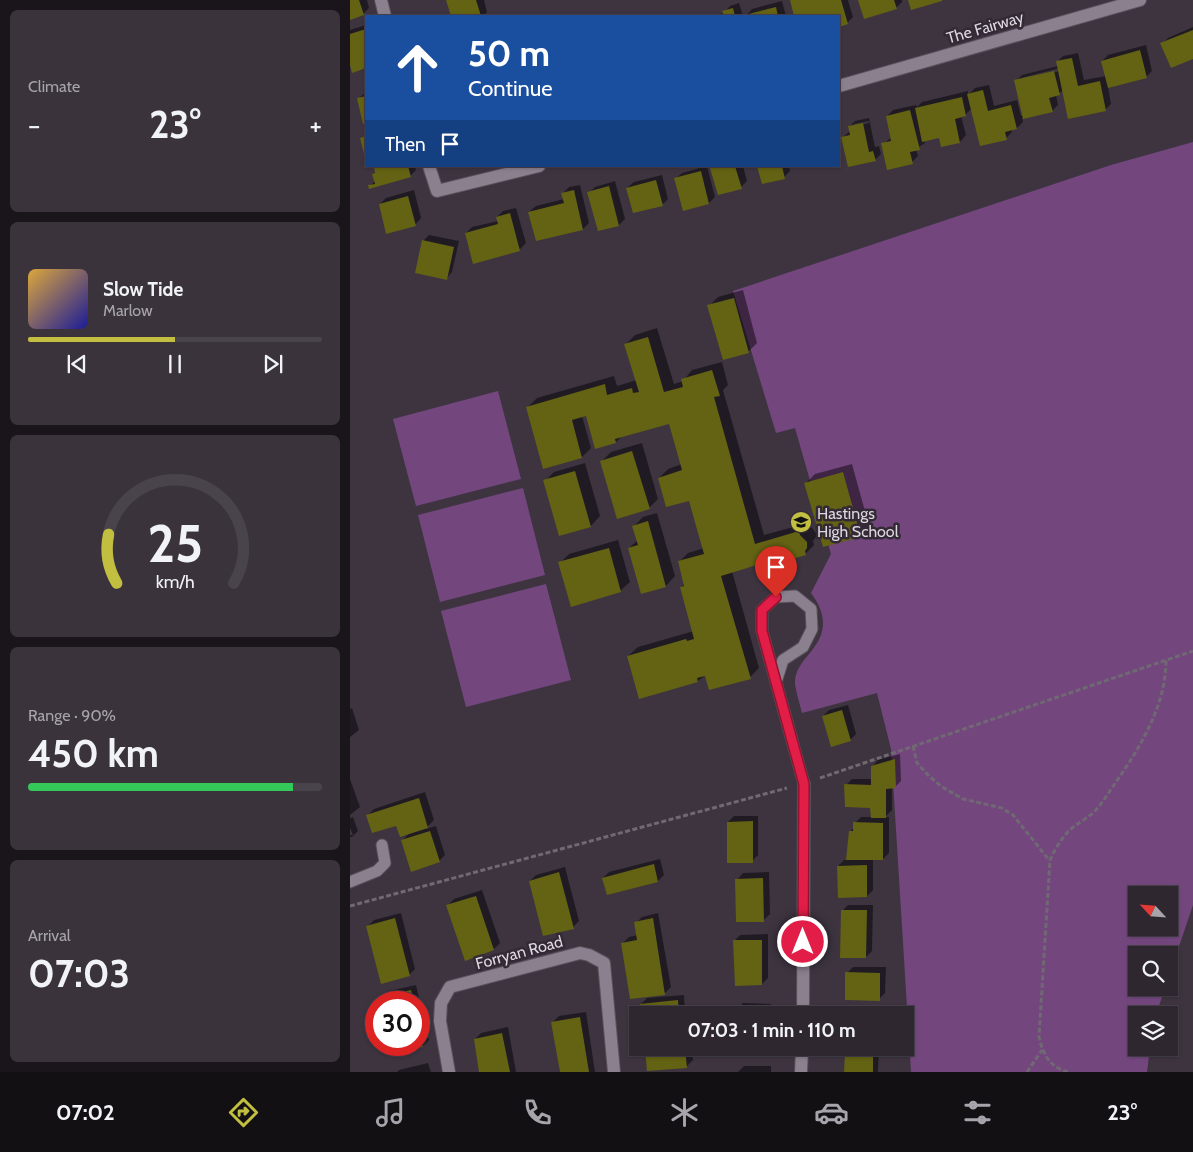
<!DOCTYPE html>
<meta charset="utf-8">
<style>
:root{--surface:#2e2730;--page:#3a333c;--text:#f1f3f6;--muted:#a7a5ab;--line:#49444c;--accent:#c1be40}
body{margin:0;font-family:Cabin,sans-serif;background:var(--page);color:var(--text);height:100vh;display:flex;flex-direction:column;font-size:19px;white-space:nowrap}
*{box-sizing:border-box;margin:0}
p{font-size:16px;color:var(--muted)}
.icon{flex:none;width:28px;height:28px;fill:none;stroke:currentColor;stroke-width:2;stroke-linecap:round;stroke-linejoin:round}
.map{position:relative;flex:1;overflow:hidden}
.sheet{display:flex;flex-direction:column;gap:10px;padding:10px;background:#19151a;width:350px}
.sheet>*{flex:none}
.guide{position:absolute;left:15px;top:15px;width:475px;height:152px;border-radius:0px;box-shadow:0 1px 4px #0004,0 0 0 1px var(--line);background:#1a4fa0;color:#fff;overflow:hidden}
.needle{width:32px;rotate:296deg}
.tools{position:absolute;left:778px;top:886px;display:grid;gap:10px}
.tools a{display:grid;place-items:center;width:50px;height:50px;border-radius:0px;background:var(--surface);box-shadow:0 1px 4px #0004,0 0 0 1px var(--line);font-size:25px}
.speed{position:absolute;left:15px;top:991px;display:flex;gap:10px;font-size:25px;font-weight:700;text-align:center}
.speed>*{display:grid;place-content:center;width:65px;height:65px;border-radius:50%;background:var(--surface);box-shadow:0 1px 4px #0004,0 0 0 1px var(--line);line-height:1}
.speed .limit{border:8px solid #d22;background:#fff;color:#111}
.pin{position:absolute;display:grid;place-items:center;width:42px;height:42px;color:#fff;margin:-51px -21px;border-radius:50% 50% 50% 0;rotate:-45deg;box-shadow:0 0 5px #0007}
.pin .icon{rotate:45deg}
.me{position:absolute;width:55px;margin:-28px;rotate:0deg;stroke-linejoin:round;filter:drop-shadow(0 0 4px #0008)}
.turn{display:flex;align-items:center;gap:18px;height:105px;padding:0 20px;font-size:22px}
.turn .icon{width:65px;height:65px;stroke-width:2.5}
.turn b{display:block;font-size:35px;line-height:42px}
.then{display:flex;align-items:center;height:48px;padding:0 20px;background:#0003;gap:10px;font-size:19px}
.big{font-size:38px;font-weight:800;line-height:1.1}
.sheet .tile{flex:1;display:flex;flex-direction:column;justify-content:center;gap:8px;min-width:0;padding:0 18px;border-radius:8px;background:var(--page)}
.sheet .dial{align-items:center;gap:0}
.dial svg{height:130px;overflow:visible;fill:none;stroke:var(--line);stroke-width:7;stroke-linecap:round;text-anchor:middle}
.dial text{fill:var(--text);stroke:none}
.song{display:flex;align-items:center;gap:15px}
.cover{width:60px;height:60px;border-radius:8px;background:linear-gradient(135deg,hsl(40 70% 55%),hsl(240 70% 35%))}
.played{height:5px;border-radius:2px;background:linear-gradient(90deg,var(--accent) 50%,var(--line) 50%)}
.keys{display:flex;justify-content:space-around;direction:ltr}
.heat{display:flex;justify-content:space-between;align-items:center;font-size:28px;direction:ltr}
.charge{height:8px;border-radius:4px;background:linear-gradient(90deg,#34c759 90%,var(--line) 0)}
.trip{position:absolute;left:279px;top:1006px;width:285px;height:50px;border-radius:0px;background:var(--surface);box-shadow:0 1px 4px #0004,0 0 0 1px var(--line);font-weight:800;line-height:50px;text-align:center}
.dock{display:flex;height:80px;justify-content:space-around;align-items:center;background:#121013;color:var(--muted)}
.dock .icon{width:35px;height:35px}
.dock .selected{color:var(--accent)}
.dock b{font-size:22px;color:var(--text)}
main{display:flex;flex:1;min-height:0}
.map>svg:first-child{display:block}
.green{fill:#73477e;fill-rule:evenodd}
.shadow{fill:#0007;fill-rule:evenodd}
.building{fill:#646213}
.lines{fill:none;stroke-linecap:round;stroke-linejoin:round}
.lane-casing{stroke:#58505a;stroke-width:13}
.street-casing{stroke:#58505a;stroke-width:14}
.path{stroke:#706873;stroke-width:3;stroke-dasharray:5 2.5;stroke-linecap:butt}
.lane{stroke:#8b808e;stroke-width:11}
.street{stroke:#8b808e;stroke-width:12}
.route-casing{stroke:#92132f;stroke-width:12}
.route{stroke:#e11d48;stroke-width:9}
.labels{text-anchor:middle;stroke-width:5;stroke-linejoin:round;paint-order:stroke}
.street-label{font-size:16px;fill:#ddd7df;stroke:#332a35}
.poi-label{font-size:16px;fill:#ddd7df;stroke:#332a35;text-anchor:start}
</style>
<main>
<section class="sheet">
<div class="tile"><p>Climate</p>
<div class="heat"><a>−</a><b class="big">23°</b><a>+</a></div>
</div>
<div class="tile">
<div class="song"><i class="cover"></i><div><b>Slow Tide</b><p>Marlow</p></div></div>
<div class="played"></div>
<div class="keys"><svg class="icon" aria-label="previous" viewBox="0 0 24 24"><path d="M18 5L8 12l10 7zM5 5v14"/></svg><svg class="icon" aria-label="pause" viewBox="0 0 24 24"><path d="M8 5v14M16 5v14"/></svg><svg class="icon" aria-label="next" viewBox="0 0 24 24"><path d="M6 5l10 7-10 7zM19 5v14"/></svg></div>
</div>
<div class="tile dial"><svg viewBox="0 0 100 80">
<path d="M14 69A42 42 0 1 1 86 69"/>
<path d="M14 69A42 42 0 0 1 9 39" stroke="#c1be40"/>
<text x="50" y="56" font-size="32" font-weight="700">25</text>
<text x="50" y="72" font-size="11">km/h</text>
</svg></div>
<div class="tile"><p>Range · 90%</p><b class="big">450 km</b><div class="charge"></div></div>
<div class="tile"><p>Arrival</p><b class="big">07:03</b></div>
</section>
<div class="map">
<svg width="843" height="1072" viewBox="0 0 843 1072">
<rect width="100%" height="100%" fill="#3d3440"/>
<g class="green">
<path d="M843,142V905L819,976V955H786V988H815L806,1015H786V1048H800L797,1072H561L541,749L527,693L452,713C450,704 446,693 445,683C445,667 457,658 465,646C478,628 474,610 461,593L481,554L445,428L426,433L383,291L761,165ZM786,895H819V928H786Z"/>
<path d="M148,391L171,479L66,506L43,419Z"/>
<path d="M173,488L195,575L90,602L68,515Z"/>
<path d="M196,584L221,680L116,707L91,611Z"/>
</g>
<g class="shadow">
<path d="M0,0H17L19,8L13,14L0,18Z"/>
<path d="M97,0H134L137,12L133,16H102Z"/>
<path d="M442,0H498L503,17L497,23L489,25V16H446Z"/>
<path d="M509,0H552V2L546,8Z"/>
<path d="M432,1L436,16H396L402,9Z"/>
<path d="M389,3L393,16H362L374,13L380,6Z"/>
<path d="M16,25V67L3,71L0,61V30Z"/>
<path d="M843,27V57L812,44L818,38Z"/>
<path d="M796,45L802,71L796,77L758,87L761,104L755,110L713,91L706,95L708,105L702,111L672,118L673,122L667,128L662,129V132L656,138L622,108L615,115L611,116L616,135L610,142L592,146L590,137L574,140L575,143L566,149L568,156L562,162L533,144L542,137L537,116L543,110L566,105L567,107L572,102L618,91V95L625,88L639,85L644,106L667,100L671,116L673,115L666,81L672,75L708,66L707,62L713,56L728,53L734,80L756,76L752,61L758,55ZM710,68V71L671,80V78Z"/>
<path d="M16,92V122L14,123L8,99Z"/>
<path d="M519,118L525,147L529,146L531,154L525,160L493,137L500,131L499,127L505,121ZM519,121V123L504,126V124Z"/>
<path d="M25,166H65L66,170L60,176L20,186L25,181L23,174L26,171Z"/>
<path d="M357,166L365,197L359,203L325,179L332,173Z"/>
<path d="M364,166H393L397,181L391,187L362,169Z"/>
<path d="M409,166H439L440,171L434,177Z"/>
<path d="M312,175L318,199L312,205L277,188L284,182Z"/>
<path d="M265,181L275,219L269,225L248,230L239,193L245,187Z"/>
<path d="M230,185L239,223L233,229L179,212L186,206L214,199L213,193L219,187Z"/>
<path d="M64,190L71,218L65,225L30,204L36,198Z"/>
<path d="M166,208L176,243L170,249L116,233L122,227L148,221L147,217L153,211Z"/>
<path d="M79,235L109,241L102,272L96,279L73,241Z"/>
<path d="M393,290L407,343L398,352L359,306L368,297Z"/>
<path d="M307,328L324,384L333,381L342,370L372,362L378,385L373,390L414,535L458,523L466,533V537L463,541L464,545L455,554L382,571L409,668L400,677L356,675L348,681L290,697L278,656L288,647L344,631L331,587L335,583L329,562L338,553L354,548L340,499L309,478L318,469L332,464L320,423L272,436L266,442L237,415L232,416L241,448L232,457L178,407L187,398L264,376L267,386L287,380L276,344L285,335Z"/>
<path d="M292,443L308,499L299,508L252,461L261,452Z"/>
<path d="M235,463L250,516L241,526L195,481L204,472Z"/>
<path d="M502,464L519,526L510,535L456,483L465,474Z"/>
<path d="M307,513L325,576L316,586L291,592L279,548L288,540L284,526L293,517Z"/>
<path d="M268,540L280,582L270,591L210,563L219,554Z"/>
<path d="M498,705L506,734L500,740L473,716L479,710Z"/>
<path d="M2,708L9,730L0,737V709Z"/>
<path d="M550,754L551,781L545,787H542V810L535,817H539V853L533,859H523V890L517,896L488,866L494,860H498L500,832L504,827L505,823L511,817H522L521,806L496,785L502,779H522V767L528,760Z"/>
<path d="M0,779L10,807L0,815Z"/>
<path d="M75,792L84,820L75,829L86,826L95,855L89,861L52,841L60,832L46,824L18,815L24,809Z"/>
<path d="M384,816H408V855L402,861L378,822Z"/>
<path d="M3,817L8,831L2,837H0V835H3L0,828V818Z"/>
<path d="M310,859L314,875L308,881L253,878L259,872Z"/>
<path d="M215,867L229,921L223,927L180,881L186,875Z"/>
<path d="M419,872L420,914L414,920L387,880L393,873Z"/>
<path d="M132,890L150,943L144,949L98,905L104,899Z"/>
<path d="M498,905H523L522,951L516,957L492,911Z"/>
<path d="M51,913L65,969L59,975L18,926L24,920Z"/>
<path d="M308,913L321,987L315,993L273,943L279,937L288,935L286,923L292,917Z"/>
<path d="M418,934V978L412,984L384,941L390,935Z"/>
<path d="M503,967H536L535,993L529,999L497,973Z"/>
<path d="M66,985L79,1040L73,1046L44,1052L42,1045H69V1002H34L33,997L39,991Z"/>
<path d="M334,995L335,1015H293L291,1004L297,998Z"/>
<path d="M393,1003L421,1004V1015H387V1009Z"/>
<path d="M501,1011L528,1012V1015H498Z"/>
<path d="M236,1012L245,1072H210L203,1022L209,1016Z"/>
<path d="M158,1027L166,1072H130L125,1039L131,1033Z"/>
<path d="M296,1048H341L343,1060L337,1066L298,1070Z"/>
<path d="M387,1048H420L415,1052L387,1053Z"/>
<path d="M495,1048H522L521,1049H529L528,1072H495L496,1054L503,1048Z"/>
<path d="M78,1063L81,1072H47L49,1070Z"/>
<path d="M394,1066H421V1072H388Z"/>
</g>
<g class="building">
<path d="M0,0H9L14,15L0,20Z"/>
<path d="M96,0H126L131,16H101Z"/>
<path d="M440,0H491L498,24L489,27V16H444Z"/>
<path d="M508,0H544L547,9L514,19Z"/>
<path d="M558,0H592V1L561,10Z"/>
<path d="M426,7L428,16H391Z"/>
<path d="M383,8L385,16H374L372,11Z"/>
<path d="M16,29V68L2,73L0,65V34Z"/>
<path d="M843,30V59L821,68L810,43Z"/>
<path d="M790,50L797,78L758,88L751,61Z"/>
<path d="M722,58L728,86L750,81L756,111L718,119L706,61Z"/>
<path d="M704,71L710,95L699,98L703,112L673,119L664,80Z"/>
<path d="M633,90L638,111L661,105L667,129L655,132L657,140L630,146L617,94Z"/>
<path d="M16,96V124H13L7,98Z"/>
<path d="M612,97L616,116L605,119L610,143L591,147L589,138L572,142L565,108Z"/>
<path d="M560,110L570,150L560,152L563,164L537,170L531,143L541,141L536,116Z"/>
<path d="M513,123L519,152L523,151L526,161L498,167L491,137L500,135L498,126Z"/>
<path d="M16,136V153L14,154L10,138Z"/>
<path d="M24,166H58L61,177L19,189L18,185L25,184L22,174L25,173Z"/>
<path d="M367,166H385L392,189L368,195L360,168Z"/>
<path d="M407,166H432L435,179L412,184Z"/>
<path d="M351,171L359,204L333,211L324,178Z"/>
<path d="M306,180L313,206L283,213L276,188Z"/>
<path d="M259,186L269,226L248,231L237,192Z"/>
<path d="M224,190L233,230L186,241L178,212L214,203L211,193Z"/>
<path d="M58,196L66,226L36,234L29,204Z"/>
<path d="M160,213L170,251L123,264L115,233L148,224L146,217Z"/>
<path d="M72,240L104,247L97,280L65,273Z"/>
<path d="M384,298L399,353L373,360L357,305Z"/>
<path d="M298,337L314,392L333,387L331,379L362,370L370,396L364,397L405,544L449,531L450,535L457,542V548L455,551L456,555L408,569L407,565L371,576L401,679L359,690L355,676L347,678L348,682L289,699L277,656L336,639L337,641L344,639L330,587L334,586L328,561L354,554L339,501L316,507L308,478L332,470L319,424L265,439L266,443L245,449L236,416L222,420L232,458L193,469L176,407L255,384L257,395L282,388L283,393L289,392L274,344Z"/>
<path d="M282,451L300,509L267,519L250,461Z"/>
<path d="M225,471L241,527L209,536L193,480Z"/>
<path d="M493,472L511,537L473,547L454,483Z"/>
<path d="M298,521L316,587L291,594L278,548L288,545L282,526Z"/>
<path d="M259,548L271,592L221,607L208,562Z"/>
<path d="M492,710L501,741L481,747L472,716Z"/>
<path d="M545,759L546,788L536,789V818H521L520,808L495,807L494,784L521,785V766Z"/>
<path d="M69,798L78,828L50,837L46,826L22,833L16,815Z"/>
<path d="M403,821V863H377V822Z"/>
<path d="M503,822L533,823V860H496L499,831H503Z"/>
<path d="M80,831L90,862L61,872L51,840Z"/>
<path d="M304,864L308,882L257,895L252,878Z"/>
<path d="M517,865V897L488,898L487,866Z"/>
<path d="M209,872L224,929L193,936L179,881Z"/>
<path d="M413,878L414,922H386L385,879Z"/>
<path d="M126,896L144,950L115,961L96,905Z"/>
<path d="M491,910H517L516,958H490Z"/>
<path d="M45,918L60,976L31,984L16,926Z"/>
<path d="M303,918L315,995L280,999L271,943L287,940L284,922Z"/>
<path d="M383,940H412V985L385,986Z"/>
<path d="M495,972L530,973V1001L495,1000Z"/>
<path d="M61,990L64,1002H33L32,997Z"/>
<path d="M328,1000L329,1015H291L290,1004Z"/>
<path d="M385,1008L415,1009V1015H385Z"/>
<path d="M230,1017L239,1072H210L201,1022Z"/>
<path d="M69,1028L73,1047L43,1053L41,1045H69Z"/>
<path d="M152,1033L160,1072H129L124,1039Z"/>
<path d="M295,1048H335L337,1068L297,1071Z"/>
<rect x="386" y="1048" width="30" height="6"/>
<path d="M495,1054H523V1072H494Z"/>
</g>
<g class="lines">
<g class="lane-casing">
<g id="lane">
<path d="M426,682L433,660L453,647L462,629L461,609L445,596L426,597L412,610V631L454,784"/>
<path d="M0,882L27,871L35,863L32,845"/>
</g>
</g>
<g class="street-casing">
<g id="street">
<path d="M31,0L35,16"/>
<path d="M489,86L790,0"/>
<path d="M79,166L87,191L189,166"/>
<path d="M453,1015L454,784"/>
<path d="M99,1072L90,1021L91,1003L100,987L230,953L239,955L254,963L264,1072"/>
<path d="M451,1072L452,1048"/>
</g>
</g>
<g class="path">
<path d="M563,746L567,763L579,776L592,787L613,799L652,808L663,815L699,860"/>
<path d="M470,778L843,651"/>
<path d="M0,906L437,788"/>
<path d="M677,1072L692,1050"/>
<path d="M718,1072C700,1067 693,1055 689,1037L700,860C705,849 712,837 721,829C728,823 736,819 743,813C752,804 759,792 766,782C791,746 816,705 816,660"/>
</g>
<use href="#lane" class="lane"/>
<use href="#street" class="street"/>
</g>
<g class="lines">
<g class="route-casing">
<path id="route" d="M426,597L412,610V631L454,784L453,942"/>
</g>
<use href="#route" class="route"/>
</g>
<defs>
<g id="school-disc" transform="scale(1.125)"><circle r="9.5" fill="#c1be40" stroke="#332a35"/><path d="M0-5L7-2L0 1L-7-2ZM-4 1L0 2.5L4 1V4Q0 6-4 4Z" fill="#111"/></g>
</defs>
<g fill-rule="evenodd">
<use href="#school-disc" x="451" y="522"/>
</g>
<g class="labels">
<g class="street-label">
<text transform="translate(635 27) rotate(-16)" y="6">The Fairway</text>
<text transform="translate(169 952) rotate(-15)" y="6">Forryan Road</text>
</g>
<g class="poi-label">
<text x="467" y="519">Hastings<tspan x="467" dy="18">High School</tspan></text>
</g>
</g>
</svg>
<div class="tools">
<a><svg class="needle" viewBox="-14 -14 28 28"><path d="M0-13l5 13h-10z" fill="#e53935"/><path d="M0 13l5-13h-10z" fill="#a7a5ab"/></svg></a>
<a><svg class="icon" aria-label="search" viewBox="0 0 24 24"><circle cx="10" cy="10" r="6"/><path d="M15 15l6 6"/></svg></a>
<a><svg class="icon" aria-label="layers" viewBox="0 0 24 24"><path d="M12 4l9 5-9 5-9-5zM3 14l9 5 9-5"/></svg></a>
</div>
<div class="speed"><div class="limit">30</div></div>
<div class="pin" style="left:426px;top:597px;background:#d93025"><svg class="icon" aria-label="arrive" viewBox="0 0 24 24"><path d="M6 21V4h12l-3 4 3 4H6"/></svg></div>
<svg class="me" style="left:453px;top:942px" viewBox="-20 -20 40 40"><circle r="17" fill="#e11d48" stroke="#fff" stroke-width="3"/><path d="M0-11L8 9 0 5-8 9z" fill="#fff"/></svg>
<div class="trip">07:03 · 1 min · 110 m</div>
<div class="guide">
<div class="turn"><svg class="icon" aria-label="ahead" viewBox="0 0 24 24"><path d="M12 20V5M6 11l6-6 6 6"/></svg><div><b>50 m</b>Continue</div></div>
<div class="then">Then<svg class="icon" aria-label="arrive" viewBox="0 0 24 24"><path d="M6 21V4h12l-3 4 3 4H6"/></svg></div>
</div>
</div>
</main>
<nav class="dock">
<b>07:02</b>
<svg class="icon selected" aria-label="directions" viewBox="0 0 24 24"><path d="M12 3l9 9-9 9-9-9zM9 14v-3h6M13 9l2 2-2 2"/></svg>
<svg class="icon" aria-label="music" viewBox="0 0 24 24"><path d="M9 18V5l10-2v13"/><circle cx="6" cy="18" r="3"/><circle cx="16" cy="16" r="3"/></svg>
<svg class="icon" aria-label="phone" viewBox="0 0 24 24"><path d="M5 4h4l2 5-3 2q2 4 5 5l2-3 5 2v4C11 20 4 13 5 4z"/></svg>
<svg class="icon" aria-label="climate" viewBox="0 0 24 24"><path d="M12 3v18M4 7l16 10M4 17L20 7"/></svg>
<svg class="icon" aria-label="car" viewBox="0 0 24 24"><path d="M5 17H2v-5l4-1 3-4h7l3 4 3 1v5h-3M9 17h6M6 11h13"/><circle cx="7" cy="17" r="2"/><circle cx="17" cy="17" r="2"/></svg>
<svg class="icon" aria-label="filters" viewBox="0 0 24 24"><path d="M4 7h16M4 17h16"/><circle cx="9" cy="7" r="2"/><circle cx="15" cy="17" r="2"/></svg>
<b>23°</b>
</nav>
